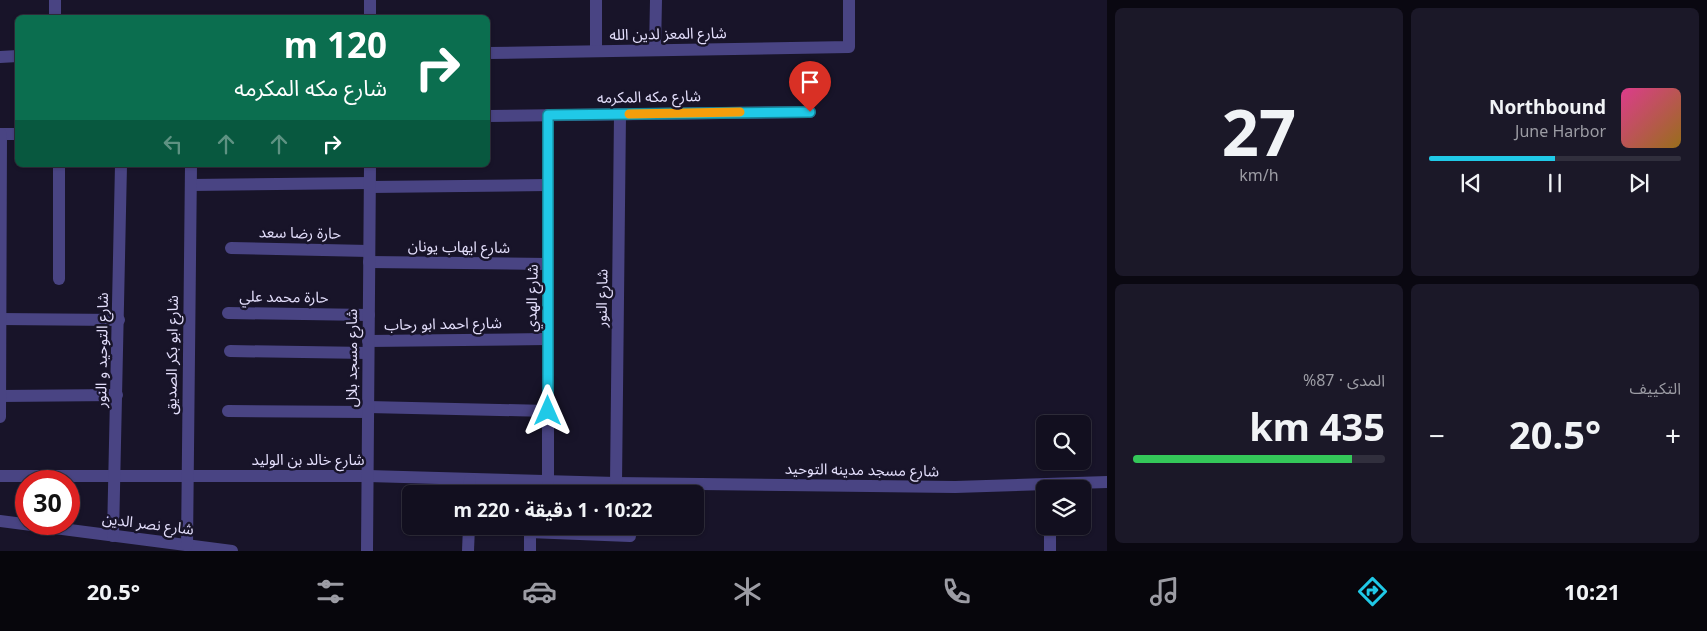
<!DOCTYPE html>
<html lang="ar">
<meta charset="utf-8">
<style>
:root{--surface:#120f1f;--page:#1b1828;--text:#f1f3f6;--muted:#9c9ca4;--line:#312f3d;--accent:#20c9e7}
body{margin:0;font-family:"Noto Sans","Noto Sans Arabic",sans-serif;background:var(--page);color:var(--text);direction:rtl;height:100vh;display:flex;flex-direction:column;font-size:19px;white-space:nowrap}
*{box-sizing:border-box;margin:0}
p{font-size:16px;color:var(--muted)}
.icon{flex:none;width:28px;height:28px;fill:none;stroke:currentColor;stroke-width:2;stroke-linecap:round;stroke-linejoin:round}
.map{position:relative;flex:1;overflow:hidden;direction:ltr}
.drawer{display:flex;flex-direction:column;gap:8px;padding:8px;background:#0a0811;width:600px}
.drawer>*{flex:none}
.top-card{position:absolute;left:15px;top:15px;width:475px;height:152px;border-radius:8px;box-shadow:0 1px 4px #0004,0 0 0 1px var(--line);direction:rtl;background:#0b6e4f;color:#fff;overflow:hidden}
.controls{position:absolute;left:1036px;top:415px;display:grid;gap:10px}
.controls a{display:grid;place-items:center;width:55px;height:55px;border-radius:8px;background:var(--surface);box-shadow:0 1px 4px #0004,0 0 0 1px var(--line);font-size:25px}
.speed{position:absolute;left:15px;top:470px;display:flex;gap:10px;font-size:25px;font-weight:700;text-align:center}
.speed>*{display:grid;place-content:center;width:65px;height:65px;border-radius:50%;background:var(--surface);box-shadow:0 1px 4px #0004,0 0 0 1px var(--line);line-height:1}
.speed .limit{border:8px solid #d22;background:#fff;color:#111}
.pin{position:absolute;display:grid;place-items:center;width:42px;height:42px;color:#fff;margin:-51px -21px;border-radius:50% 50% 50% 0;rotate:-45deg;box-shadow:0 0 5px #0007}
.pin .icon{rotate:45deg}
.me{position:absolute;width:55px;margin:-28px;rotate:0deg;stroke-linejoin:round;filter:drop-shadow(0 0 4px #0008)}
.turn{display:flex;align-items:center;gap:18px;height:105px;padding:0 20px;font-size:22px}
.turn .icon{width:65px;height:65px;stroke-width:2.5}
.turn b{display:block;font-size:35px;line-height:42px}
.lanes{display:flex;align-items:center;height:48px;padding:0 20px;background:#0003;justify-content:center;gap:25px;direction:ltr}
.lanes .off{opacity:.35}
.big{font-size:38px;font-weight:700;line-height:1.1}
.drawer .widget{flex:1;display:flex;flex-direction:column;justify-content:center;gap:8px;min-width:0;padding:0 18px;border-radius:8px;background:var(--page)}
.drawer .dial{align-items:center;gap:0}
.dial b{font-size:65px;line-height:1}
.song{display:flex;align-items:center;gap:15px}
.cover{width:60px;height:60px;border-radius:8px;background:linear-gradient(135deg,hsl(330 70% 55%),hsl(40 70% 35%))}
.played{height:5px;border-radius:2px;background:linear-gradient(90deg,var(--accent) 50%,var(--line) 50%)}
.keys{display:flex;justify-content:space-around;direction:ltr}
.heat{display:flex;justify-content:space-between;align-items:center;font-size:28px;direction:ltr}
.charge{height:8px;border-radius:4px;background:linear-gradient(90deg,#34c759 87%,var(--line) 0)}
.drawer .tiles{flex:1;display:grid;gap:8px;grid-template-columns:repeat(2,1fr)}
.trip{position:absolute;left:402px;top:485px;width:302px;height:50px;border-radius:8px;background:var(--surface);box-shadow:0 1px 4px #0004,0 0 0 1px var(--line);font-weight:700;line-height:50px;text-align:center;direction:rtl}
.dock{display:flex;height:80px;justify-content:space-around;align-items:center;background:#07060c;color:var(--muted)}
.dock .icon{width:35px;height:35px}
.dock .current{color:var(--accent)}
.dock b{font-size:22px;color:var(--text)}
main{display:flex;flex:1;min-height:0}
.map>svg:first-child{display:block}
.lines{fill:none;stroke-linecap:round;stroke-linejoin:round}
.minor{stroke:#494483;stroke-width:12}
.route-casing{stroke:#158396;stroke-width:12}
.route{stroke:#20c9e7;stroke-width:9}
.slow{stroke:#f59e0b;stroke-width:9}
.labels{text-anchor:middle;stroke-width:5;stroke-linejoin:round;paint-order:stroke}
.street-label{font-size:15px;fill:#e4dffc;stroke:#181429}
</style>
<main>
<section class="drawer">
<div class="tiles">
<div class="widget">
<div class="song"><i class="cover"></i><div><b>Northbound</b><p>June Harbor</p></div></div>
<div class="played"></div>
<div class="keys"><svg class="icon" aria-label="previous" viewBox="0 0 24 24"><path d="M18 5L8 12l10 7zM5 5v14"/></svg><svg class="icon" aria-label="pause" viewBox="0 0 24 24"><path d="M8 5v14M16 5v14"/></svg><svg class="icon" aria-label="next" viewBox="0 0 24 24"><path d="M6 5l10 7-10 7zM19 5v14"/></svg></div>
</div>
<div class="widget dial"><b>27</b><p>km/h</p></div>
<div class="widget"><p>التكييف</p>
<div class="heat"><a>−</a><b class="big">20.5°</b><a>+</a></div>
</div>
<div class="widget"><p>المدى · 87%</p><b class="big">435 km</b><div class="charge"></div></div>
</div>
</section>
<div class="map">
<svg width="1107" height="551" viewBox="0 0 1107 551">
<rect width="100%" height="100%" fill="#181429"/>
<g class="lines">
<g class="minor">
<path d="M55,0V18"/>
<path d="M370,18V0"/>
<path d="M655,50L656,0"/>
<path d="M596,51V0"/>
<path d="M488,53L849,47V0"/>
<path d="M0,57L18,56"/>
<path d="M488,116L810,112"/>
<path d="M0,134H18"/>
<path d="M59,165V279"/>
<path d="M191,185L370,183"/>
<path d="M370,187L548,185"/>
<path d="M231,248L369,251"/>
<path d="M369,262L548,264"/>
<path d="M228,313L369,315"/>
<path d="M0,319L119,320"/>
<path d="M368,341L548,339"/>
<path d="M230,351L368,353"/>
<path d="M0,396L117,395"/>
<path d="M368,407L548,411"/>
<path d="M228,411L368,412"/>
<path d="M0,417L1,134"/>
<path d="M0,476H368L616,483L955,487L1107,482"/>
<path d="M548,482V115"/>
<path d="M616,483L620,114"/>
<path d="M469,494L470,480"/>
<path d="M0,521L232,551"/>
<path d="M530,526V551"/>
<path d="M529,532L630,536"/>
<path d="M113,536L121,165"/>
<path d="M187,545L191,165"/>
<path d="M367,551L370,165"/>
<path d="M468,551L469,526"/>
<path d="M1050,551V526"/>
</g>
</g>
<g class="lines">
<g class="route-casing">
<path id="route" d="M548,411V115L810,112"/>
</g>
<use href="#route" class="route"/>
<path class="slow" d="M629,114L740,112"/>
</g>
<g class="labels">
<g class="street-label">
<text transform="translate(668 34) rotate(-1)" y="5">شارع المعز لدين الله</text>
<text transform="translate(649 97) rotate(-1)" y="5">شارع مكه المكرمه</text>
<text transform="translate(300 233) rotate(1)" y="5">حارة رضا سعد</text>
<text transform="translate(459 247) rotate(1)" y="5">شارع ايهاب يونان</text>
<text transform="translate(284 297) rotate(1)" y="5">حارة محمد علي</text>
<text transform="translate(532 298) rotate(-89)" y="5">شارع الهدي</text>
<text transform="translate(602 298) rotate(-89)" y="5">شارع النور</text>
<text transform="translate(443 324) rotate(-1)" y="5">شارع احمد ابو رحاب</text>
<text transform="translate(102 350) rotate(-89)" y="5">شارع التوحيد و النور</text>
<text transform="translate(172 355) rotate(-89)" y="5">شارع ابو بكر الصديق</text>
<text transform="translate(352 358) rotate(-90)" y="5">شارع مسجد بلال</text>
<text x="308" y="465">شارع خالد بن الوليد</text>
<text transform="translate(862 470) rotate(1)" y="5">شارع مسجد مدينه التوحيد</text>
<text transform="translate(148 524) rotate(7)" y="5">شارع نصر الدين</text>
</g>
</g>
</svg>
<div class="controls">
<a><svg class="icon" aria-label="search" viewBox="0 0 24 24"><circle cx="10" cy="10" r="6"/><path d="M15 15l6 6"/></svg></a>
<a><svg class="icon" aria-label="layers" viewBox="0 0 24 24"><path d="M12 4l9 5-9 5-9-5zM3 14l9 5 9-5"/></svg></a>
</div>
<div class="speed"><div class="limit">30</div></div>
<div class="pin" style="left:810px;top:112px;background:#d93025"><svg class="icon" aria-label="arrive" viewBox="0 0 24 24"><path d="M6 21V4h12l-3 4 3 4H6"/></svg></div>
<svg class="me" style="left:548px;top:411px" viewBox="-20 -20 40 40"><path d="M0-17L14 15 0 8-14 15z" fill="#20c9e7" stroke="#fff" stroke-width="4"/></svg>
<div class="trip">10:22 · 1 دقيقة · 220 m</div>
<div class="top-card">
<div class="turn"><svg class="icon" aria-label="right" viewBox="0 0 24 24"><path d="M7 20v-9h11M14 6l5 5-5 5"/></svg><div><b>120 m</b>شارع مكه المكرمه</div></div>
<div class="lanes"><svg class="icon off" aria-label="left" viewBox="0 0 24 24"><path d="M17 20v-9H6M10 6l-5 5 5 5"/></svg><svg class="icon off" aria-label="ahead" viewBox="0 0 24 24"><path d="M12 20V5M6 11l6-6 6 6"/></svg><svg class="icon off" aria-label="ahead" viewBox="0 0 24 24"><path d="M12 20V5M6 11l6-6 6 6"/></svg><svg class="icon" aria-label="right" viewBox="0 0 24 24"><path d="M7 20v-9h11M14 6l5 5-5 5"/></svg></div>
</div>
</div>
</main>
<nav class="dock">
<b>10:21</b>
<svg class="icon current" aria-label="directions" viewBox="0 0 24 24"><path d="M12 3l9 9-9 9-9-9zM9 14v-3h6M13 9l2 2-2 2"/></svg>
<svg class="icon" aria-label="music" viewBox="0 0 24 24"><path d="M9 18V5l10-2v13"/><circle cx="6" cy="18" r="3"/><circle cx="16" cy="16" r="3"/></svg>
<svg class="icon" aria-label="phone" viewBox="0 0 24 24"><path d="M5 4h4l2 5-3 2q2 4 5 5l2-3 5 2v4C11 20 4 13 5 4z"/></svg>
<svg class="icon" aria-label="climate" viewBox="0 0 24 24"><path d="M12 3v18M4 7l16 10M4 17L20 7"/></svg>
<svg class="icon" aria-label="car" viewBox="0 0 24 24"><path d="M5 17H2v-5l4-1 3-4h7l3 4 3 1v5h-3M9 17h6M6 11h13"/><circle cx="7" cy="17" r="2"/><circle cx="17" cy="17" r="2"/></svg>
<svg class="icon" aria-label="filters" viewBox="0 0 24 24"><path d="M4 7h16M4 17h16"/><circle cx="9" cy="7" r="2"/><circle cx="15" cy="17" r="2"/></svg>
<b>20.5°</b>
</nav>
